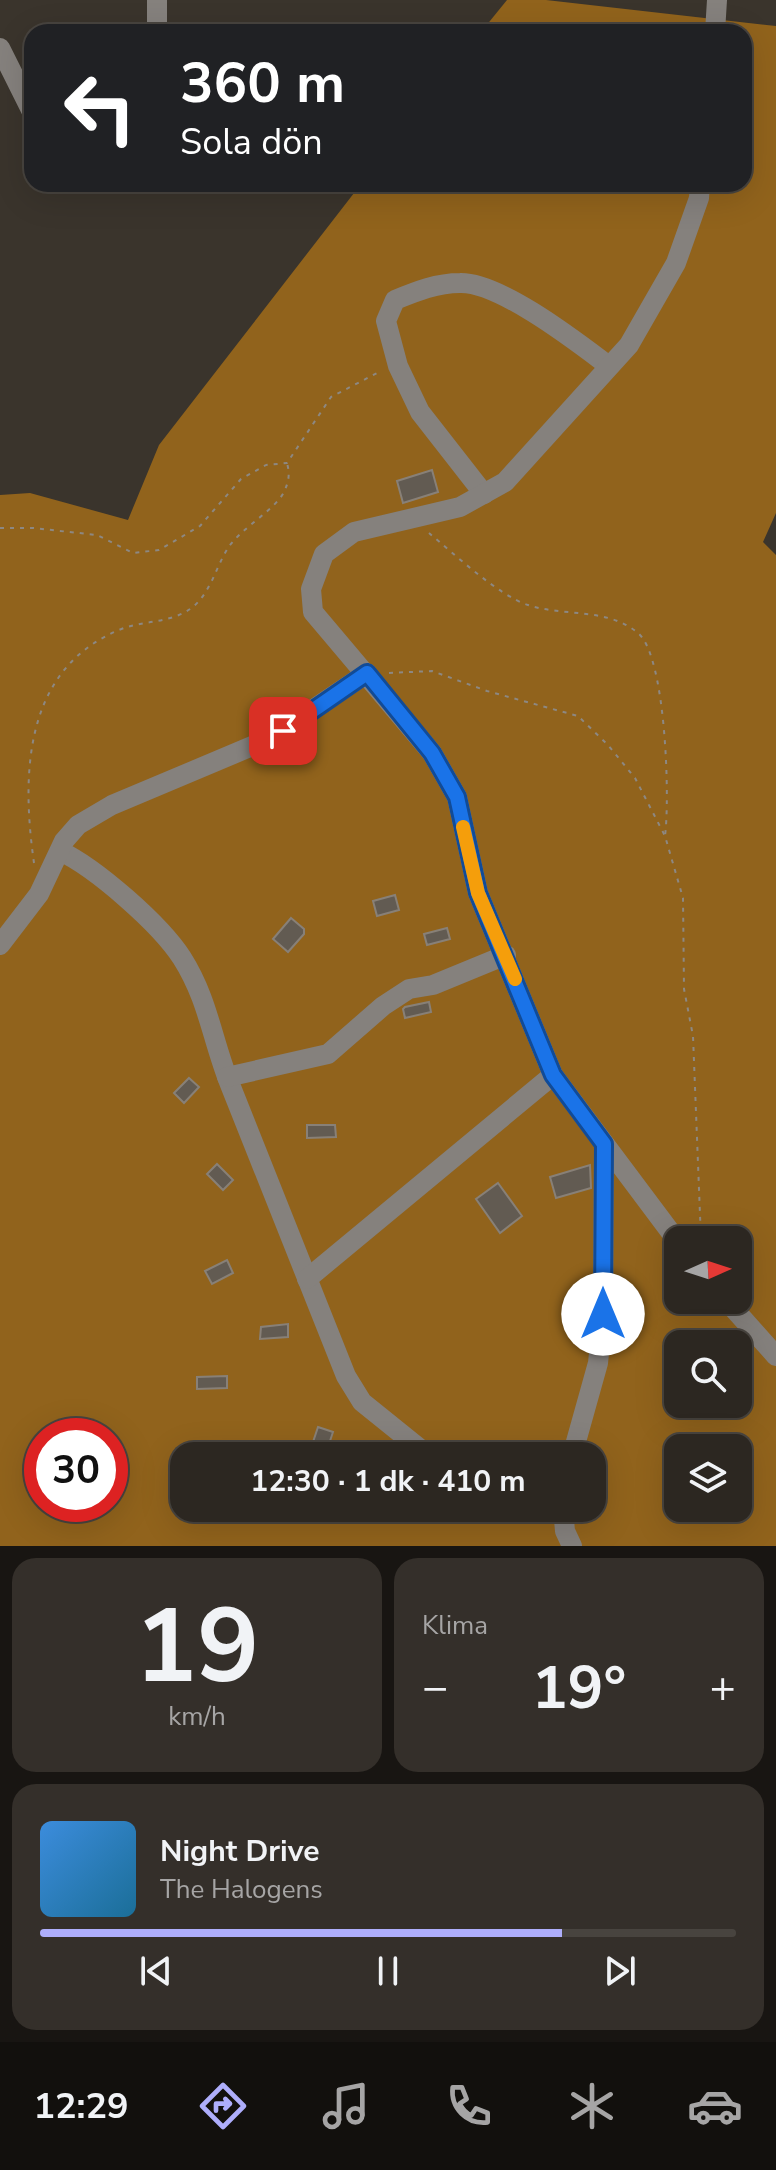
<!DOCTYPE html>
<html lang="tr">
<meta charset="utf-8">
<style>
:root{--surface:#2c2721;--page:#342f2a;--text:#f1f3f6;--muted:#a6a5a5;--line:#48443f;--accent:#aeaefb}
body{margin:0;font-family:"Nunito Sans",sans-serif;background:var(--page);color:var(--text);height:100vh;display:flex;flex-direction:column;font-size:30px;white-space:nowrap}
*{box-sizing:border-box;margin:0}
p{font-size:26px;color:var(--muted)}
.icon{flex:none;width:44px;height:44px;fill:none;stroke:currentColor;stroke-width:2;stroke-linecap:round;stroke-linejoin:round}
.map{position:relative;height:1546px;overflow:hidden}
.side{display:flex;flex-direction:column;gap:12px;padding:12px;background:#181512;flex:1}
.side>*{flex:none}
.hud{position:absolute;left:24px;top:24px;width:728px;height:168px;border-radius:24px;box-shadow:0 8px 32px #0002,0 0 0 2px var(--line);background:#202124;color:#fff;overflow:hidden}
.needle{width:52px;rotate:87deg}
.buttons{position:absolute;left:664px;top:1226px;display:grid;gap:16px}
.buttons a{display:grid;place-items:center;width:88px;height:88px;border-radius:16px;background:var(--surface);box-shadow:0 8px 32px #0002,0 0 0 2px var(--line);font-size:40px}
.speed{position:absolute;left:24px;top:1418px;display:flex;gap:16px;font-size:40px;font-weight:700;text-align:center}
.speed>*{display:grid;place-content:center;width:104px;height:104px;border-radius:50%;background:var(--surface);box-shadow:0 8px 32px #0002,0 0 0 2px var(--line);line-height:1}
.speed .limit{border:12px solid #d22;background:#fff;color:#111}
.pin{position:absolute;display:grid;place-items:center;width:68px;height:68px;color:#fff;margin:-34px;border-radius:16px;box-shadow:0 4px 12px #0006}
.me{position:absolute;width:88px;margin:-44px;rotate:0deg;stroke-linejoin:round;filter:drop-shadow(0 0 6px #0008)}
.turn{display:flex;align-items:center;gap:28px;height:168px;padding:0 24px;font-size:36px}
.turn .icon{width:104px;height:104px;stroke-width:2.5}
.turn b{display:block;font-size:56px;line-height:68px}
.big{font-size:60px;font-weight:700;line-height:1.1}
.side .card{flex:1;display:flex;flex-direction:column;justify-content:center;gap:12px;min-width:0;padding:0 28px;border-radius:24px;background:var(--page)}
.side .dial{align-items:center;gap:0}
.dial b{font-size:104px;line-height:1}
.song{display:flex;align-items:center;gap:24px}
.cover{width:96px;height:96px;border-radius:12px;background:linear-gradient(135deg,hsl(210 70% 55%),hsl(200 70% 35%))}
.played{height:8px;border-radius:4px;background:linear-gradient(90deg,var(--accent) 75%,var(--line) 75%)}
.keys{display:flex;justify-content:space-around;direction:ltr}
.heat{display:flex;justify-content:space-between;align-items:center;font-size:44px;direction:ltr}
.side .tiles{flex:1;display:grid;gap:12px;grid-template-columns:1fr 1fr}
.card:last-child{grid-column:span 2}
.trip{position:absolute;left:170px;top:1442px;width:436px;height:80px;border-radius:24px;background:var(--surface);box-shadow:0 8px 32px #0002,0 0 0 2px var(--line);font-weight:700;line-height:80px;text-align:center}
.tab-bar{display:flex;height:128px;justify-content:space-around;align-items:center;background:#12100d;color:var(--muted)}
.tab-bar .icon{width:56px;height:56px}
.tab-bar .current{color:var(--accent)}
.tab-bar b{font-size:36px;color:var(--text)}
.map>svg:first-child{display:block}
.forest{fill:#91631c;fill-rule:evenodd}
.building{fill:#625b52;stroke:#888077;stroke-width:2}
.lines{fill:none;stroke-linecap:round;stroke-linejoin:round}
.path{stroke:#8d8882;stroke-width:2;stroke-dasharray:4 6;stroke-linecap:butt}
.minor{stroke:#85817d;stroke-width:20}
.route-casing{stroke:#114b97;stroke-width:20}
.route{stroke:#1a73e8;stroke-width:14}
.slow{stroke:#f59e0b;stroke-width:14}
</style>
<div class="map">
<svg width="776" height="1546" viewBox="0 0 776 1546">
<rect width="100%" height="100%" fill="#3a342c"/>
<path class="forest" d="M507,0H546L776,26V513L763,542L776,555V1546H0V495L30,493L128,520L159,445L361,184H744V32H481ZM678,1240H738V1300H678ZM678,1344H738V1404H678ZM42,1436H110V1504H42ZM678,1448H738V1508H678ZM184,1456H592V1508H184Z"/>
<g class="building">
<path d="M432,470L438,492L403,503L397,481Z"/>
<path d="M395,895L399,910L377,916L373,901Z"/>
<path d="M291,918L304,929V934L288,952L273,939Z"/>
<path d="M447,928L450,939L427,945L424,934Z"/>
<path d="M429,1002L431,1012L405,1018L403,1009L405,1007Z"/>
<path d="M189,1078L199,1087L184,1103L174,1093Z"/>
<path d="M307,1125H335L336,1137L307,1138Z"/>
<path d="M217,1164L233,1180L223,1190L207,1174Z"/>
<path d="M590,1165L591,1188L556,1198L550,1177Z"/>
<path d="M498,1183L522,1216L500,1233L476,1199Z"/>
<path d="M227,1260L233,1273L212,1284L205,1271Z"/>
<path d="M288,1324V1337L260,1339L261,1327Z"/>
<path d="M227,1376V1388L197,1389V1377Z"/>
<path d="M318,1427L333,1432L326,1453L311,1448Z"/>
</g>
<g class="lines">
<g class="path">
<path d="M0,528H33L97,535L133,553L159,550L200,526L241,479L266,465L287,463L331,397L381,371"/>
<path d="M429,533C453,553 499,596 528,605C564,617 607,607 638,633C666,656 670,799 665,836"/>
<path d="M389,673L432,671L487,691L578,716L608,745L635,778L665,836L683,898L684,989L693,1036L701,1240"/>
<path d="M34,863C21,772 24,666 124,628C147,620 174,623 194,606C211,591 216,567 228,548C241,528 274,511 284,492C289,481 290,474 287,463"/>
</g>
<g class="minor">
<path d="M157,0V32"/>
<path d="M715,32L717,0"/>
<path d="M0,48L32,112"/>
<path d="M484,494L420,412L398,366L386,321L395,300C417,291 437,283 460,283C500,282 577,342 609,366"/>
<path d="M60,851C96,868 160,924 182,958C208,999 212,1039 229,1082C268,1180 307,1278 346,1376L362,1402L429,1456"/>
<path d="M0,945L39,894L64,841L78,825L112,805L269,739L367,673"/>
<path d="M227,1077L328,1054L383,1006L409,989L433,985L506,955"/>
<path d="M678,1242L553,1075L478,893L457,797L432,753L313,612L311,589L324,554L354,532L460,507L505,482L629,345L676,263L699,198L700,184"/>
<path d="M307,1279L553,1075"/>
<path d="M726,1300L776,1356"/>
<path d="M572,1456L598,1363L603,1314L604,1144"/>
<path d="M563,1508L565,1531L572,1546"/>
</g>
</g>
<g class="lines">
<g class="route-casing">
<path id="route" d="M283,731L367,673L432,753L457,797L478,893L553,1075L604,1144L603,1314"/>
</g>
<use href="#route" class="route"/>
<path class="slow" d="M463,827L478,893L515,979"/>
</g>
</svg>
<div class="buttons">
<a><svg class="needle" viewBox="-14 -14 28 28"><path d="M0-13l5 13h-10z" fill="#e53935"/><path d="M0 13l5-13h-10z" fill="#a6a5a5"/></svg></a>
<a><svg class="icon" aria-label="search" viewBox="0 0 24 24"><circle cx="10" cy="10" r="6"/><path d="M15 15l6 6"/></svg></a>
<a><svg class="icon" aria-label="layers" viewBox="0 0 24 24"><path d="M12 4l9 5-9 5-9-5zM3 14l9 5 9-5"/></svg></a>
</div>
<div class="speed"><div class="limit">30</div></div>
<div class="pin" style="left:283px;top:731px;background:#d93025"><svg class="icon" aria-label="arrive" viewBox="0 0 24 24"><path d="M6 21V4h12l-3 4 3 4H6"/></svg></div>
<svg class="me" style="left:603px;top:1314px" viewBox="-20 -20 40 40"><circle r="19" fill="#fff"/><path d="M0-13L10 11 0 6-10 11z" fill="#1a73e8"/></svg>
<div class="trip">12:30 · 1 dk · 410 m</div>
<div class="hud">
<div class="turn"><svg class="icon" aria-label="left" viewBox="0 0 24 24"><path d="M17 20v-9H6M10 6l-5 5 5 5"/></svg><div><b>360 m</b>Sola dön</div></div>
</div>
</div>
<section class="side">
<div class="tiles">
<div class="card dial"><b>19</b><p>km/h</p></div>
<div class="card"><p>Klima</p>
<div class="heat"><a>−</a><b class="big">19°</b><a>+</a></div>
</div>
<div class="card">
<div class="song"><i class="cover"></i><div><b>Night Drive</b><p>The Halogens</p></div></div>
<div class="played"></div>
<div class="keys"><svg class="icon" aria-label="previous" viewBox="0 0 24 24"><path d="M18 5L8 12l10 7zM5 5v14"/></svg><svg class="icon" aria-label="pause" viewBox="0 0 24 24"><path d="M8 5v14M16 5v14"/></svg><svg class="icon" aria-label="next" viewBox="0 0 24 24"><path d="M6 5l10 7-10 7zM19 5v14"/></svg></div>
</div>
</div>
</section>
<nav class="tab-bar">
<b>12:29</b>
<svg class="icon current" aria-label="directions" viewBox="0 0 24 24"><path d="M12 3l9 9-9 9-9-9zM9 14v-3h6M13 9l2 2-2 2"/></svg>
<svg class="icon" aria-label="music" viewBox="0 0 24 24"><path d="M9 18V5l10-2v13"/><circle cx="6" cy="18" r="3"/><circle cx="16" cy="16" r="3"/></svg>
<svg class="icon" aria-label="phone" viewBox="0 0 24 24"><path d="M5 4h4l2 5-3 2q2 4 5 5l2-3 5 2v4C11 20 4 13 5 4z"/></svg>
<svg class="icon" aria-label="climate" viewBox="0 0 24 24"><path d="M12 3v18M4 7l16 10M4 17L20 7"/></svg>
<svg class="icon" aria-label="car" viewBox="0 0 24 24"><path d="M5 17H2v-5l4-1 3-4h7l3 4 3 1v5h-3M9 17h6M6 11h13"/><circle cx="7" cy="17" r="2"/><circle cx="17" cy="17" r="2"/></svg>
</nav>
